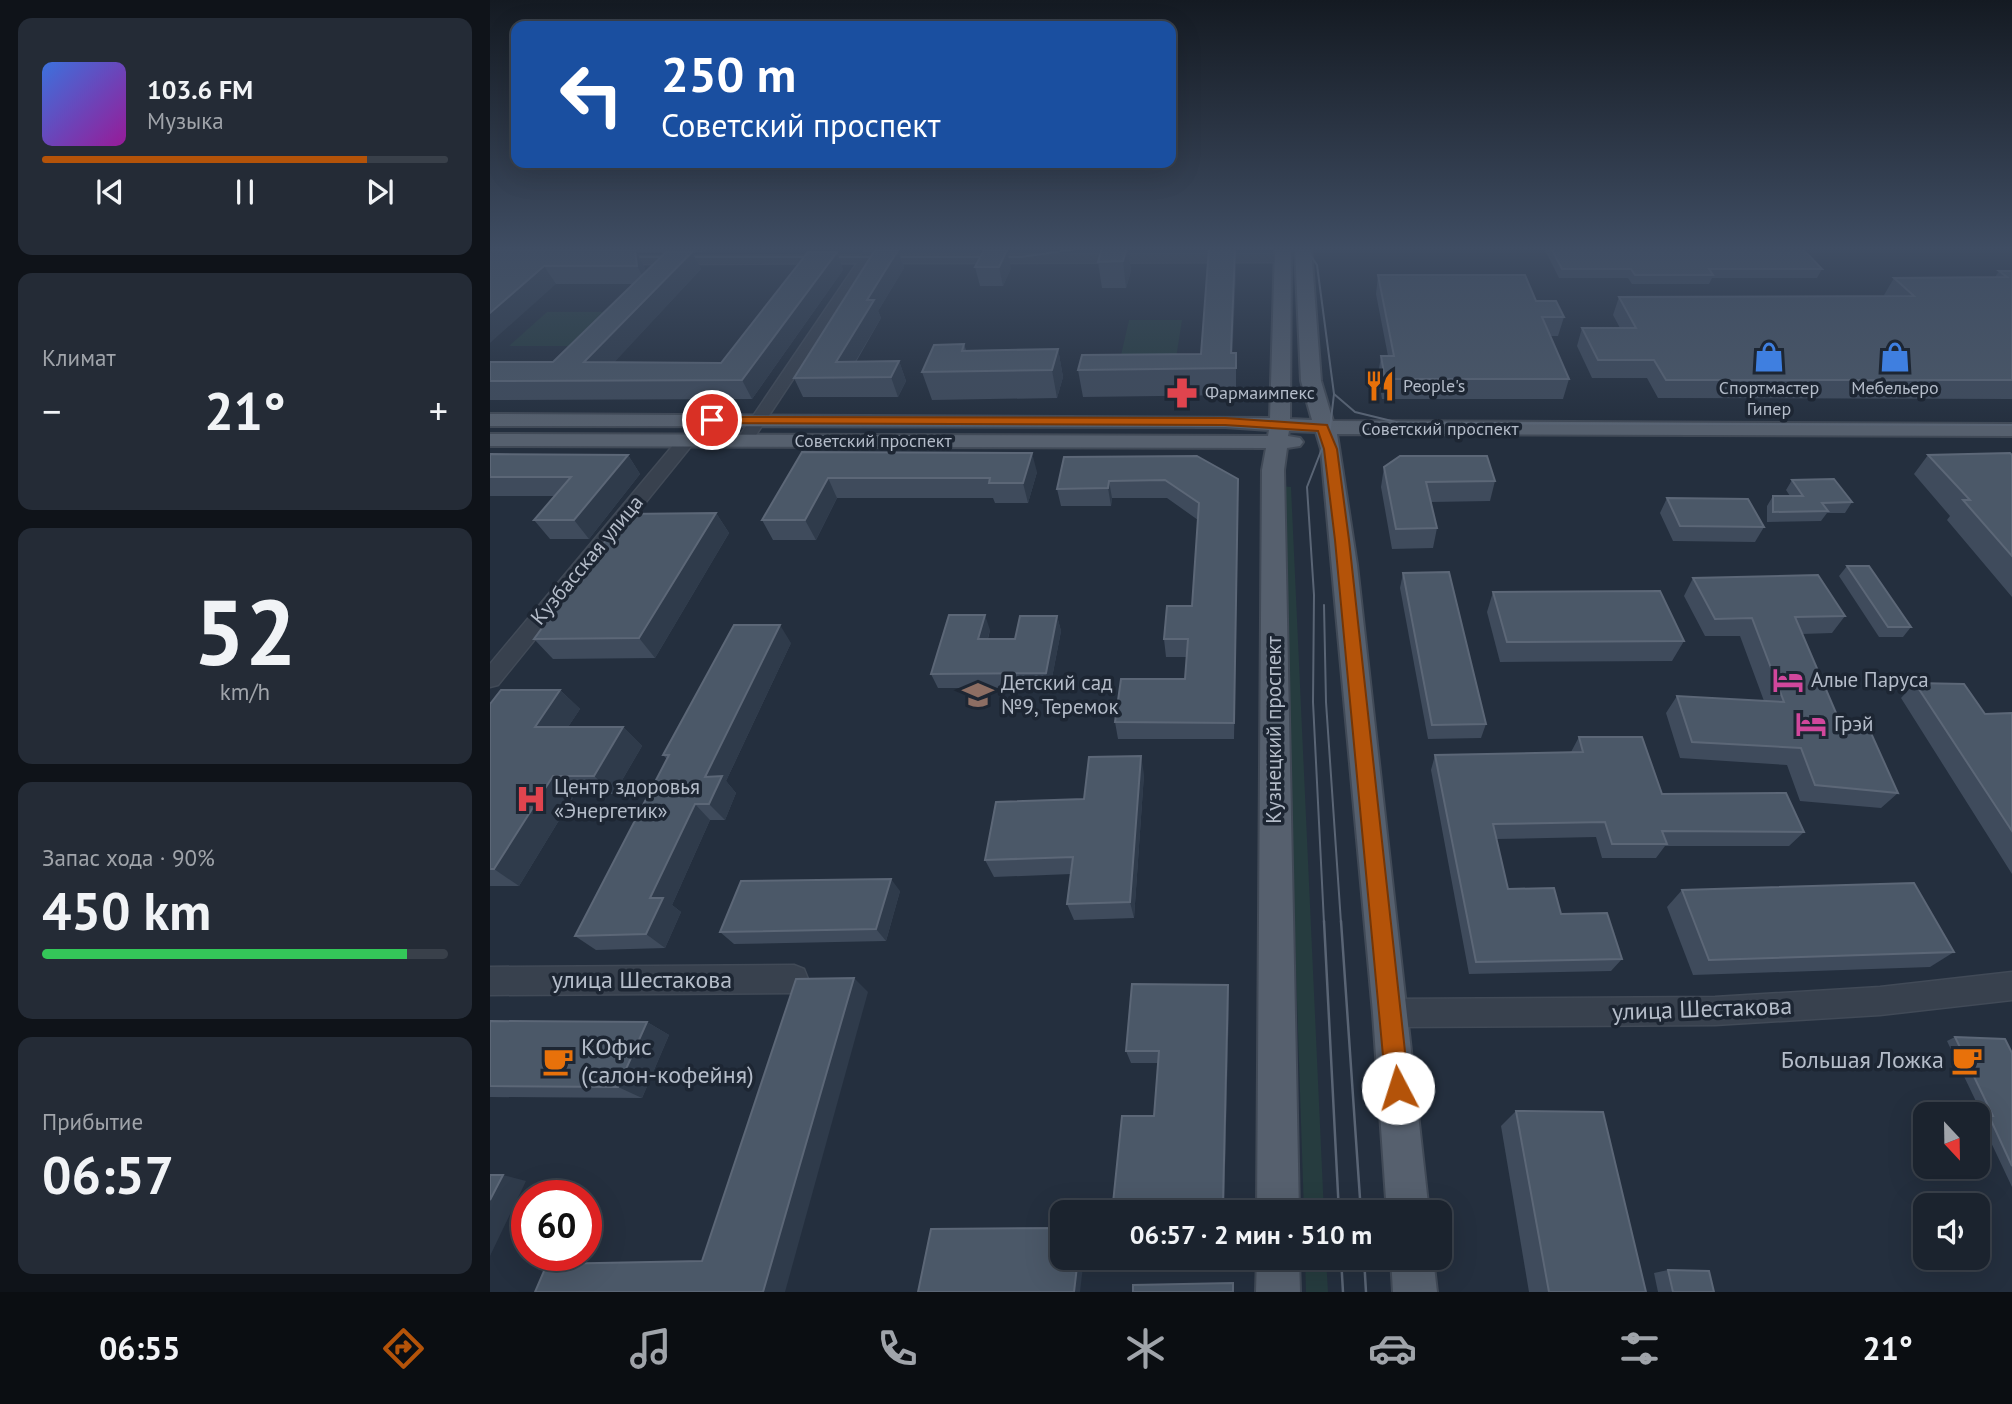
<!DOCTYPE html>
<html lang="ru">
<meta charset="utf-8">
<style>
:root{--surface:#1b232e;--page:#242b36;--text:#f1f3f6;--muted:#a0a4aa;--line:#39404a;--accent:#b45309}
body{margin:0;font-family:"PT Sans",sans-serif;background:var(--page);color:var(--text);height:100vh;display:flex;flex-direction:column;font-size:26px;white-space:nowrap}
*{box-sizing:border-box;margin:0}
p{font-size:23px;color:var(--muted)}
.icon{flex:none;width:38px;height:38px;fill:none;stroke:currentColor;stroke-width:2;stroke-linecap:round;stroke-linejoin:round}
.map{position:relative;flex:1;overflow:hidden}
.details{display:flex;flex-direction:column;gap:18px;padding:18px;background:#0f1319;width:490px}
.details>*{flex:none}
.top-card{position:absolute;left:21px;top:21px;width:665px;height:147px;border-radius:14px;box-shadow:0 7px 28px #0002,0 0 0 2px var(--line);background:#1a4fa0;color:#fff;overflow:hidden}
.needle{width:46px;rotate:158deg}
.tools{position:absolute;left:1423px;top:1102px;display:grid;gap:14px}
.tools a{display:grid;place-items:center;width:77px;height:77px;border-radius:14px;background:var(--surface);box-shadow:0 7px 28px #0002,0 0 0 2px var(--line);font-size:35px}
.speed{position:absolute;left:21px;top:1180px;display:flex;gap:14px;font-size:35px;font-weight:700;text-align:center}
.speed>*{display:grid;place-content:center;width:91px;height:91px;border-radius:50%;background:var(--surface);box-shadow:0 7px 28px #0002,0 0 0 2px var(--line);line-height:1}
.speed .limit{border:10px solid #d22;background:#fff;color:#111}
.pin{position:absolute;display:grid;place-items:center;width:60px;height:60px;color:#fff;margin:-30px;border:4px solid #fff;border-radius:50%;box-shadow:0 2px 7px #0007}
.me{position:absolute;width:77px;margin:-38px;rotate:355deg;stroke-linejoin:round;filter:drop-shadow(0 0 5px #0008)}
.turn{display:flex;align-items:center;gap:24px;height:147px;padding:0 35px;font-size:32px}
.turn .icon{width:91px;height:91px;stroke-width:2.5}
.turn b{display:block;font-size:49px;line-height:60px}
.big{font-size:52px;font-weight:600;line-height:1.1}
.details .widget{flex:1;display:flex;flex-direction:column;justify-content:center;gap:10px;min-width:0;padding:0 24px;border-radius:14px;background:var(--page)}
.details .dial{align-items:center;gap:0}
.dial b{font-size:91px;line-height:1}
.song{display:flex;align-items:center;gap:21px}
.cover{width:84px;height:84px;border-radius:10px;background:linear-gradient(135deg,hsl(220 70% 55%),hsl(300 70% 35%))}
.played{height:7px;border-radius:4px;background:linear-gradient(90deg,var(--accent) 80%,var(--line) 80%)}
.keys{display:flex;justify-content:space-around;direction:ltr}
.heat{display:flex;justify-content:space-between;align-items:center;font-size:38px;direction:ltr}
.charge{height:10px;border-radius:5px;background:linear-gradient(90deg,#34c759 90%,var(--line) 0)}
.trip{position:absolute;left:560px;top:1200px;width:402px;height:70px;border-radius:14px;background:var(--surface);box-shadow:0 7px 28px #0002,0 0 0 2px var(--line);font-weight:600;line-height:70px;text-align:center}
.tabs{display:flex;height:112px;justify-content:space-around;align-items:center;background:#0b0e12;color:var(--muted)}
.tabs .icon{width:49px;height:49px}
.tabs .selected{color:var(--accent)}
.tabs b{font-size:32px;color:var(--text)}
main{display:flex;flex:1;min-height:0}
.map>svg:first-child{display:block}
.green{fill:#263c3f}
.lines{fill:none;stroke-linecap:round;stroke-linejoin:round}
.minor-casing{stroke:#414a57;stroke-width:3}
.major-casing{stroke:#414a57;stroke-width:4}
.minor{fill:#38414e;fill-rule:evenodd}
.major{fill:#56606e;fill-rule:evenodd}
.tram-far1{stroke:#5a6575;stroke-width:2}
.tram{stroke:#5a6575;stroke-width:2.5}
.wall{fill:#3f4b5c;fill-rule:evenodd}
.shaded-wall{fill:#2f3b4b}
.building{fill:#4b5868;stroke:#5c6777;stroke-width:2}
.route{fill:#b45309;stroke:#753606;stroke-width:2}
.labels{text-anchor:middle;stroke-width:7;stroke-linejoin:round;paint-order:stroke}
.far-poi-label{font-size:18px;fill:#b4bcc9;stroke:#1d2633;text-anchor:start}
.far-street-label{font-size:18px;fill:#b4bcc9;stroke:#1d2633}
.street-label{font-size:21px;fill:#b4bcc9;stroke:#1d2633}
.poi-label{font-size:21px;fill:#b4bcc9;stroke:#1d2633;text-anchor:start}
.near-street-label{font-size:24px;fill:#b4bcc9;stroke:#1d2633}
.near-poi-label{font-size:24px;fill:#b4bcc9;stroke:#1d2633;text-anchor:start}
</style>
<main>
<section class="details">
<div class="widget">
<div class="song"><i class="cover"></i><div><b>103.6 FM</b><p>Музыка</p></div></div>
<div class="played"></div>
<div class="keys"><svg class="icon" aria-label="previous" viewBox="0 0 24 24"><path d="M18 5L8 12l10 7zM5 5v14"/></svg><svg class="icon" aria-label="pause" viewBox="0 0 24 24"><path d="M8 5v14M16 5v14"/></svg><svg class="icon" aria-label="next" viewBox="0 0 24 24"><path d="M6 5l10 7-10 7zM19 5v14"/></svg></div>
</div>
<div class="widget"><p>Климат</p>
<div class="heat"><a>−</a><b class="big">21°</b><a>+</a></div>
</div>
<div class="widget dial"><b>52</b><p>km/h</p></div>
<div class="widget"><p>Запас хода · 90%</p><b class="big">450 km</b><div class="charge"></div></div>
<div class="widget"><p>Прибытие</p><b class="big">06:57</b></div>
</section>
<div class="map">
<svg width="1522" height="1292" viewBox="0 0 1522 1292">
<rect width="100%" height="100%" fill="#242f3e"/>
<g class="green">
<path d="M57,312H129L95,346H19Z"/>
<path d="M639,320H692L685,365L629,364Z"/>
<path d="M790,486L801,487L834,1213H814Z"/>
<path d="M815,1258H836L838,1292H816Z"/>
</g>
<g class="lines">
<g class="minor-casing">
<g id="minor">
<path d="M377,248H387L385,255L793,254L799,258L793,262L380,263L262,441L254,446L246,441L367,263L125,264L119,260L125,256L372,255Z"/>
<path d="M196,436L202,437V445L8,685L0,687V664L190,437Z"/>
<path d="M304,965L314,969L318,979L314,989L304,993L0,995V967Z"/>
<path d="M1522,972V1000L1390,1015L1225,1025L901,1027L891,1023L887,1013L891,1003L901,999L1225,997L1390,987Z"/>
</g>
</g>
<g class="major-casing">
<g id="major">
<path d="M785,248H801L800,419L822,420L811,381L805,248H821L831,381L843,421L1522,424V436L847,434L867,565L939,1213H897L883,1013L831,449L826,432L799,431L798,436L810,438L813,442L810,446L797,448L794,470L809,1213H767L772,470L776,448L0,446V434L778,436L779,430L735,427L0,426V414L780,418Z"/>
<path d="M767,1258H809L810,1292H766Z"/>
<path d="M901,1258H943L947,1292H903Z"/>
</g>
</g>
<use href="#minor" class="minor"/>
<use href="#major" class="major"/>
<g class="tram-far1">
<path d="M808,248L821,256L827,265L844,394L840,428L817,487L824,595L823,702L834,923"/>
<path d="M129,257H531L594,248"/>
<path d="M844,394L865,412L910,423L1522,425"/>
<path d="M834,605L836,702L851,923"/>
</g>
<g class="tram">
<path d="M834,921L849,1213"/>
<path d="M851,921L871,1213"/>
<path d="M851,1258L853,1292"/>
<path d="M874,1258L876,1292"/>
</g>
</g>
<g class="wall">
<path d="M140,248H225L207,253H202L211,269L124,362L231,363L347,252L353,270L262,399L0,400V362H63L143,284H66L0,251L144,250ZM146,252L148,253H174L155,271V268Z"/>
<path d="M612,248H638L641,271L636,288H612L608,262Z"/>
<path d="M1054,248H1312L1332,269L1327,278H1222L1219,284H1142L1138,278H1069Z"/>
<path d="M408,250L414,268L388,311L391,318L366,362L409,361L416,381L408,397H313L304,378Z"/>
<path d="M485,267L521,268L513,286H490Z"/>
<path d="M746,270L742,353H746V395L593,397L588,370L711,354Z"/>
<path d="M1509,271H1522V399L1168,398L1157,378H1102L1087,346L1092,328H1130L1123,315L1129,297L1395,296L1394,295L1404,278L1505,277Z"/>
<path d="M888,275L1046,301L1074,317L1068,336H1060L1079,379L1073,399H892L888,375L891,356H898L886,294Z"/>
<path d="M474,344L476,350L568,349L573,377L567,398L442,400L432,372Z"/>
<path d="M312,452L547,472L538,503H505L503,498H347L326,540H283L272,520Z"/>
<path d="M0,454L138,455L150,474L99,539H60L44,520L65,496H0Z"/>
<path d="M1438,455H1522V597L1457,520L1460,516L1424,474Z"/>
<path d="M574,457L748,496L744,739H628L625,722L695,679L697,657H676L674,639L702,606L708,520L677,498H622L621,506H571L567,489Z"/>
<path d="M894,467L1005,481L1000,501L941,502L947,528L943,548L902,549L891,487Z"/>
<path d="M1302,480L1362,502L1355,513H1337L1331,521L1277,522V506L1283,496H1300L1296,490Z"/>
<path d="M1177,498L1274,527L1265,542L1183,541L1170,513Z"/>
<path d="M226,513L239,533L165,658L63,659L44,639Z"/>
<path d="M1357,566L1421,627L1413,637H1389L1349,576Z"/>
<path d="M913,573L996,724L991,738L938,739L910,588Z"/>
<path d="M1203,578L1355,616L1342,633L1312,634L1349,720L1408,793L1391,808L1310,801L1297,765L1190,758L1176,713L1187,696L1274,701L1250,636H1215L1194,596Z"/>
<path d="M1003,592L1194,641L1182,661L1010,662L997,612Z"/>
<path d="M567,616L571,631L560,688H448L441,674L500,630L498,639H525Z"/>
<path d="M301,643L236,781L246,793L235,820H220L182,905L191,912L175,948L106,950L85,936L177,759L173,755Z"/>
<path d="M1425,683L1495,714L1522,713V874L1411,698Z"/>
<path d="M70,690L90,709L78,727H133L152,746L124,794H85L29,886H0V704Z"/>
<path d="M1089,737L1172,794L1314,832L1299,846H1175L1166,858H1112L1106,837L1006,839L1018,889L1071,914L1132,959L1121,971L979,974L941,770L945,755L1081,752Z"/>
<path d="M654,774L644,918L584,920L577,904L581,874L504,877L495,860Z"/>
<path d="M1192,890L1464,952L1440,967L1203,975L1177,907Z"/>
<path d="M410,891L396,941L244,944L230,932Z"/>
<path d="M738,985L739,999L734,1211L629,1210L623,1203L664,1116L668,1063H641L636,1051Z"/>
<path d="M0,1021L157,1022L179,1035L152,1098L0,1097Z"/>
<path d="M1465,1037L1522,1053V1187L1490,1119L1494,1118L1457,1041Z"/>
<path d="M1026,1111L1156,1292H1039L1011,1126Z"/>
<path d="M1178,1270L1224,1292H1168L1164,1273Z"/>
</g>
<g class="shaded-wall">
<path d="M205,248H225L207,253Z"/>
<path d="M637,248H638L641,271L636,288L633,261Z"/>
<path d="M746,248V270L742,368L741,353Z"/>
<path d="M145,250L155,268L157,284L147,266Z"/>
<path d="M408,250L414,268L388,311L391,318L356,377L346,362L377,300Z"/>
<path d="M517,250L521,268L513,286L509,267Z"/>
<path d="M202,252L211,269L107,381L94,362Z"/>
<path d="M347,252L353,270L262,399L252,380Z"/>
<path d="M54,266L66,284L0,343V313Z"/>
<path d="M568,349L573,377L567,398L562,370Z"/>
<path d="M409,361L416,381L408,397L401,377Z"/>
<path d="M542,453L547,472L538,503L533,483Z"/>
<path d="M138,455L150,474L99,539L84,520Z"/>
<path d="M338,478L347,498L326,540L315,520Z"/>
<path d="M748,479V496L744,739V723Z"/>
<path d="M619,481L622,498L621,506L618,488Z"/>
<path d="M226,513L239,533L165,658L149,638Z"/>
<path d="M495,615L500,630L493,654L488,639Z"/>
<path d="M567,616L571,631L560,688L556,673Z"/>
<path d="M290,625L301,643L236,781L246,793L235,820L219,804L215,777Z"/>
<path d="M70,690L90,709L66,745L45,727Z"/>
<path d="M133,727L152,746L124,794L104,776Z"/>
<path d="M651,756L654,774L644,918L640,902Z"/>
<path d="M63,776L85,794L29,886L4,869Z"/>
<path d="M205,804L220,820L182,905L191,912L175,948L156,934L160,898Z"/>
<path d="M401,879L410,891L396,941L386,929Z"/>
<path d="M364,978L378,992L295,1292H273Z"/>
<path d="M738,985L739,999L734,1211L733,1204Z"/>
<path d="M157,1022L179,1035L152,1098L128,1087Z"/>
<path d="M13,1175L36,1181L0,1256V1200Z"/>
<path d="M588,1258H594L590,1292H584Z"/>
</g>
<g class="building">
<path d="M612,248H637L633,261L608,262Z"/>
<path d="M719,248H745L741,353H746V368L588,370L592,355L711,354Z"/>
<path d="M1061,248H1312L1332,269H1219L1223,275H1145L1141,269H1072Z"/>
<path d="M145,250L147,266H54L0,313V251Z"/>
<path d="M385,250H408L377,300H384L346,362L409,361L401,377L304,378Z"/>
<path d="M494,250H517L509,267H485Z"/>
<path d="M176,252H202L94,362L231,363L318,252H347L252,380L0,381V362H63Z"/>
<path d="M1509,271H1522V380H1176L1164,360H1108L1092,328H1146L1129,297L1424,296L1404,278L1517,277Z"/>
<path d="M888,275H1035L1046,301H1066L1074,317H1052L1079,379H895L891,356H904Z"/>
<path d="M474,344L472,351L568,349L562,370L432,372L444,345Z"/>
<path d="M312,452L542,453L533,483H499L500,478H338L315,520H272Z"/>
<path d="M1520,453L1522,455V556L1473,500H1480L1438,455Z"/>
<path d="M0,454L138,455L84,520H44L81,477H0Z"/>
<path d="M707,456L748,479L744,723L625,722L631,679H695L698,639H674L677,606H702L709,503L675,480L619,481L618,488L567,489L574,457Z"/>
<path d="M910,456H997L1005,481L936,482L947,528L906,529L894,467Z"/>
<path d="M1344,479L1362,502L1332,503L1338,511L1283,512V496H1313L1302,480Z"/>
<path d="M1177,498L1258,499L1274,527L1190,526Z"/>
<path d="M226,513L149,638L44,639L135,514Z"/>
<path d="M1357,566H1379L1421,627H1398Z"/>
<path d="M959,572L996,724L942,725L913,573Z"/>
<path d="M1328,575L1355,616L1305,617L1349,720L1376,722L1408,793L1325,785L1311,748L1202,742L1187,696L1294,702L1262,618L1225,619L1203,578Z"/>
<path d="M1170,591L1194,641L1017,642L1003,592Z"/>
<path d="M459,615H495L488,639H525L530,616H567L556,673L441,674Z"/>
<path d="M244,625H290L215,777L232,776L219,804H205L160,898H173L156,934L85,936L179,755H173Z"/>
<path d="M1425,683L1474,684L1495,714L1522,713V831Z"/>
<path d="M11,690H70L45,727H133L104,776H63L4,869H0V704Z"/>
<path d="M1089,737H1152L1172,794L1296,793L1314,832L1172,831L1177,844H1122L1115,822L1003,824L1018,889L1064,888L1071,914L1117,913L1132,959L986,962L945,755L1093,752Z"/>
<path d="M651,756L640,902L577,904L583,857L495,860L506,802L594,799L599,757Z"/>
<path d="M401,879L386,929L230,932L251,881Z"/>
<path d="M1424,883L1464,952L1219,960L1192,890Z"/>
<path d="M364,978L273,1292H45L57,1264L212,1261L306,979Z"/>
<path d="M642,984L738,985L733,1204L623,1203L632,1116H664L669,1051H636Z"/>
<path d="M0,1021L157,1022L128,1087L0,1086Z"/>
<path d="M1465,1037L1515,1039L1522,1053V1166L1499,1116H1503Z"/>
<path d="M1026,1111L1113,1112L1156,1292H1059Z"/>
<path d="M0,1175H13L0,1200Z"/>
<path d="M572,1228V1258H588L584,1292H428L441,1229Z"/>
<path d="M1178,1270L1219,1271L1224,1292H1183Z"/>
<path d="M743,1283V1292H643V1285Z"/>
</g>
<linearGradient id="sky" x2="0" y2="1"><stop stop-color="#141a22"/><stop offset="0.58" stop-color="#3f4d63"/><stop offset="1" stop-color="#3f4d63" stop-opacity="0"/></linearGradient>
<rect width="1522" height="429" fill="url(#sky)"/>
<path class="route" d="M222,417L735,418L837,425L847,449L859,540L919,1088L916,1096L908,1099L900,1096L896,1088L845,540L834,449L828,431L735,425L218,423V418Z"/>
<defs>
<g id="shop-bare" transform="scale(2.415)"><path d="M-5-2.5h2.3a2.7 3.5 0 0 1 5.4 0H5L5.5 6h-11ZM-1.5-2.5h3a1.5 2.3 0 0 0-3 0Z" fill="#3f7fe0" stroke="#1d2633" stroke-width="2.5" paint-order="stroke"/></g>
<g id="restaurant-bare" transform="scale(2.415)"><path d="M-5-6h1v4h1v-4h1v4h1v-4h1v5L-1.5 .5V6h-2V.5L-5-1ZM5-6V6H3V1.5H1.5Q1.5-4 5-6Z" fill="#e8710a" stroke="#1d2633" stroke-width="2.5" paint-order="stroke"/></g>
<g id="pharmacy-bare" transform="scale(2.415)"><path d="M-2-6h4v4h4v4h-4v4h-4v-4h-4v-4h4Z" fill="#e0444e" stroke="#1d2633" stroke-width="2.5" paint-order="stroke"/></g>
<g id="hotel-bare" transform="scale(2.415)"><path d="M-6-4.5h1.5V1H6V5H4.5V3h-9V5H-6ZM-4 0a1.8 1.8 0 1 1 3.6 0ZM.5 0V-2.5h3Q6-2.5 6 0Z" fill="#d1479c" stroke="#1d2633" stroke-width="2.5" paint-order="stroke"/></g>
<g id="school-bare" transform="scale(2.415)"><path d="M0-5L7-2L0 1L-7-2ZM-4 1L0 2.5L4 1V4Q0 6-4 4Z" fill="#8d6e63" stroke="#1d2633" stroke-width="2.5" paint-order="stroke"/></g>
<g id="hospital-bare" transform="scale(2.415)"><path d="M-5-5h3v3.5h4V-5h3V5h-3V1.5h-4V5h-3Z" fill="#e0444e" stroke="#1d2633" stroke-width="2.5" paint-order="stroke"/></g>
<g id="cafe-bare" transform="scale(2.415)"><path d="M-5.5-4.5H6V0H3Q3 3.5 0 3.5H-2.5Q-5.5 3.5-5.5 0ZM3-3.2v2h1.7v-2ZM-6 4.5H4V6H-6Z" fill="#e8710a" stroke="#1d2633" stroke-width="2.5" paint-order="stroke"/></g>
</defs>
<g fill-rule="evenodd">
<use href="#shop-bare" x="1279" y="357"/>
<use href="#shop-bare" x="1405" y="357"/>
<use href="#restaurant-bare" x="890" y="386"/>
<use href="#pharmacy-bare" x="692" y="393"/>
<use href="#hotel-bare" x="1298" y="680"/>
<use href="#school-bare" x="488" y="695"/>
<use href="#hotel-bare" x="1321" y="724"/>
<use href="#hospital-bare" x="41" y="799"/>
<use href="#cafe-bare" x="1477" y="1060"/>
<use href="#cafe-bare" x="68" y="1061"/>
</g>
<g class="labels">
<g class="far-poi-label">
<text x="913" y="392">People's</text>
<text x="1279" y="394" text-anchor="middle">Спортмастер<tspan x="1279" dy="21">Гипер</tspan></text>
<text x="1405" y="394" text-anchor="middle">Мебельеро</text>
<text x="715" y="399">Фармаимпекс</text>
</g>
<g class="far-street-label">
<text x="950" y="435">Советский проспект</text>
<text x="383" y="447">Советский проспект</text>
</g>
<g class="street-label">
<text transform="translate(97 560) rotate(-50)" y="7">Кузбасская улица</text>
<text transform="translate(784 730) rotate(-90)" y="7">Кузнецкий проспект</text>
</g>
<g class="poi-label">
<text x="1321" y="687">Алые Паруса</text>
<text x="511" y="690">Детский сад<tspan x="511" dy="24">№9, Теремок</tspan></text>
<text x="1344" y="731">Грэй</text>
<text x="64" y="794">Центр здоровья<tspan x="64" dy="24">«Энергетик»</tspan></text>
</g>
<g class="near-street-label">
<text x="152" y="988">улица Шестакова</text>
<text transform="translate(1212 1009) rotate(-2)" y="8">улица Шестакова</text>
</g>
<g class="near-poi-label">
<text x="91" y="1055">КОфис<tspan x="91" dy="28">(салон-кофейня)</tspan></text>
<text x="1454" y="1068" text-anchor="end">Большая Ложка</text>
</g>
</g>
</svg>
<div class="tools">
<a><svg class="needle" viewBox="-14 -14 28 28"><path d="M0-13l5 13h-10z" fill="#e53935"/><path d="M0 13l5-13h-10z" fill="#a0a4aa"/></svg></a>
<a><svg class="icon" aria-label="sound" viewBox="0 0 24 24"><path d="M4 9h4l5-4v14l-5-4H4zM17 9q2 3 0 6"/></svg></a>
</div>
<div class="speed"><div class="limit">60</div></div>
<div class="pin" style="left:222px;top:420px;background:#d93025"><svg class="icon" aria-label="arrive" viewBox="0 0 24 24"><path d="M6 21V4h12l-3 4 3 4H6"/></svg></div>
<svg class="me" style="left:908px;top:1088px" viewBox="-20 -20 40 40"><circle r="19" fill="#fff"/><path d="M0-13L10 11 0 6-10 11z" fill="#b45309"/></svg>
<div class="trip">06:57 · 2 мин · 510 m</div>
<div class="top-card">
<div class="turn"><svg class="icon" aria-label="left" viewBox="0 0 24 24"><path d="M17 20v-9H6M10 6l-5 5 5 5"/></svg><div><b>250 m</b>Советский проспект</div></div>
</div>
</div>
</main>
<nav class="tabs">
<b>06:55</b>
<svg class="icon selected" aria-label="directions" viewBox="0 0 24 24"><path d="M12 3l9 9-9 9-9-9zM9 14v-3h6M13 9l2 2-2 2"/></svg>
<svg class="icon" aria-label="music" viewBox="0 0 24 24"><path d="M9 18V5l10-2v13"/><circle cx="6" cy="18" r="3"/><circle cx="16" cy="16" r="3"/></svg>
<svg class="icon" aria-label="phone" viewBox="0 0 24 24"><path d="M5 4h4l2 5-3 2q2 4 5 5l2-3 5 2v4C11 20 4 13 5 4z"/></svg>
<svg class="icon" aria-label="climate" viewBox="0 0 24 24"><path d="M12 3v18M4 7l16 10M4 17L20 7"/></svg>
<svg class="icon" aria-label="car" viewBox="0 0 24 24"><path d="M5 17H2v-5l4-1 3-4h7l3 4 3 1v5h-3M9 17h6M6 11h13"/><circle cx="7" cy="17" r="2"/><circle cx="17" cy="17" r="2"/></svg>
<svg class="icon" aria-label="filters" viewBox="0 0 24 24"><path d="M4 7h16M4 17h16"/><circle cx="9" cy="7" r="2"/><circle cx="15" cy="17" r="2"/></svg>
<b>21°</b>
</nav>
